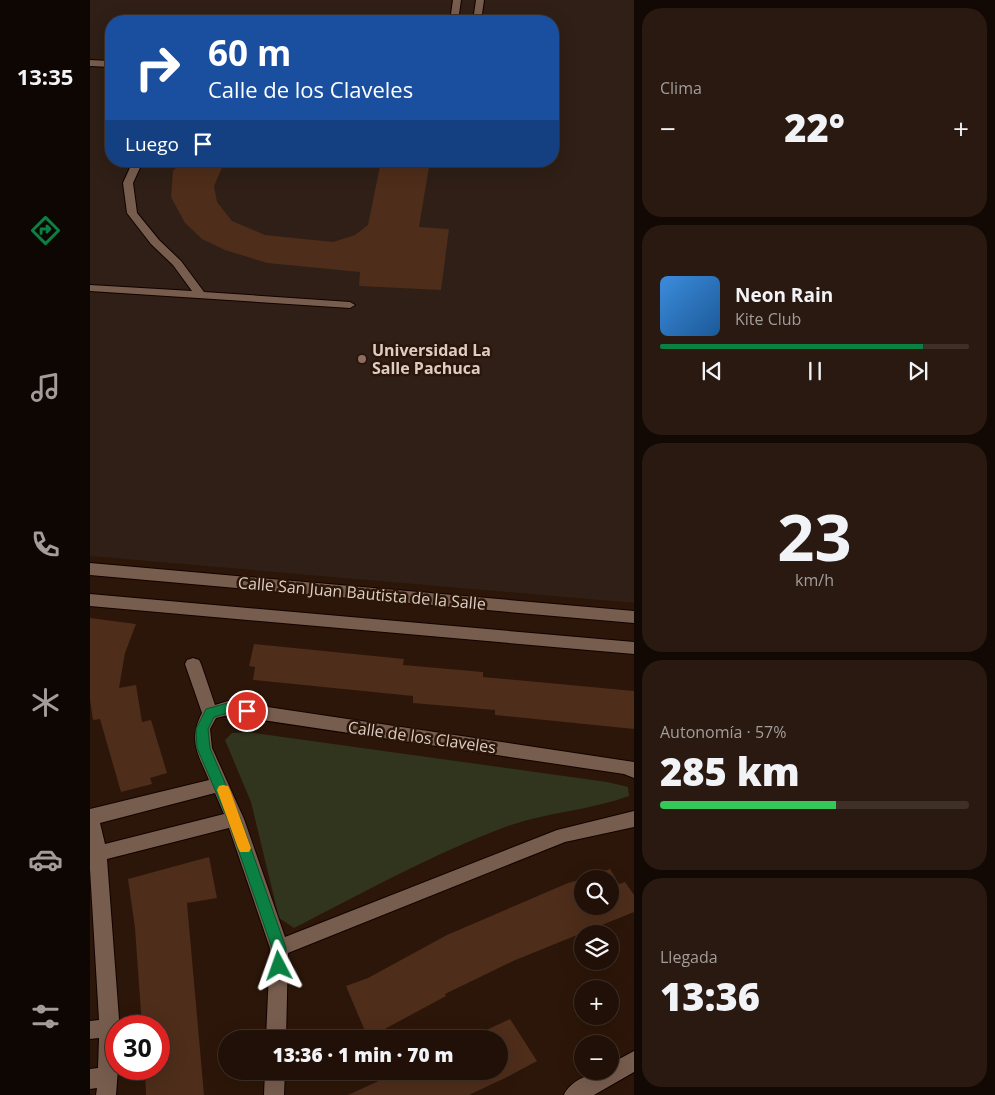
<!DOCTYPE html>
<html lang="es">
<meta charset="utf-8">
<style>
:root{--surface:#211007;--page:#291911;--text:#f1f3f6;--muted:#a29d9b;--line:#3e3028;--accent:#0b8043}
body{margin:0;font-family:"Open Sans",sans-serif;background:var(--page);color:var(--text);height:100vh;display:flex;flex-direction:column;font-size:19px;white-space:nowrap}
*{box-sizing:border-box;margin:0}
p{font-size:16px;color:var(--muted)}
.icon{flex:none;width:28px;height:28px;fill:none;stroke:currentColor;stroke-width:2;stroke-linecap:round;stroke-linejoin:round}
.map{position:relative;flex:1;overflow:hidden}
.panel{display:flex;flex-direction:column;gap:8px;padding:8px;background:#120904;width:361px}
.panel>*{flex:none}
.banner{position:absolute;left:15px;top:15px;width:454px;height:152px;border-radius:20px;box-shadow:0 5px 20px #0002,0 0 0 1px var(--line);background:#1a4fa0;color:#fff;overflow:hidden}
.buttons{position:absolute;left:484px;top:870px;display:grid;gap:10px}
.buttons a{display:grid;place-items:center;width:45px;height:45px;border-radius:50%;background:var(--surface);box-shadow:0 5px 20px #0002,0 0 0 1px var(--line);font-size:25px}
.speed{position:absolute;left:15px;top:1015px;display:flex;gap:10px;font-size:25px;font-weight:700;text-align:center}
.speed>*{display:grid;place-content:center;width:65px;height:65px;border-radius:50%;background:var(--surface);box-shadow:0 5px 20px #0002,0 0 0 1px var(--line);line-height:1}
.speed .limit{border:8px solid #d22;background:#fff;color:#111}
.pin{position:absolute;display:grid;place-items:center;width:42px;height:42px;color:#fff;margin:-21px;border:2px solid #fff;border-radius:50%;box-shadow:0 1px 5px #0007}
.me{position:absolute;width:55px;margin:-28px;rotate:356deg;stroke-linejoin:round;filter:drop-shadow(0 0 4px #0008)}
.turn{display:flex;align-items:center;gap:18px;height:105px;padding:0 20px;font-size:22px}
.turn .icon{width:65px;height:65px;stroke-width:2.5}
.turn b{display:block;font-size:35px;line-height:42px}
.then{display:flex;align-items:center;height:48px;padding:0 20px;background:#0003;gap:10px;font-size:19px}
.big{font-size:38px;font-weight:800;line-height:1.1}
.panel .card{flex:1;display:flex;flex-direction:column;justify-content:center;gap:8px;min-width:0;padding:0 18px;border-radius:20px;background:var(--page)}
.panel .dial{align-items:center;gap:0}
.dial b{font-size:65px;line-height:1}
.song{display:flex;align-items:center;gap:15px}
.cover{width:60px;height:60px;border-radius:8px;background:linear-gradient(135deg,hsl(210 70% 55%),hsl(210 70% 35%))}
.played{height:5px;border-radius:2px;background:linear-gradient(90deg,var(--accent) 85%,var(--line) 85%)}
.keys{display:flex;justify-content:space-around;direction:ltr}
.heat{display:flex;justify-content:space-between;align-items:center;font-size:28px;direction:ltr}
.charge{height:8px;border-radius:4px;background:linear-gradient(90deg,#34c759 57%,var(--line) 0)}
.trip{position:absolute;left:128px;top:1030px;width:290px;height:50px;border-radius:25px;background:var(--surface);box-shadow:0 5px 20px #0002,0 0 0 1px var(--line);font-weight:800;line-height:50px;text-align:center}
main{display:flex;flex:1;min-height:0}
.dock{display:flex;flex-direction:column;width:90px;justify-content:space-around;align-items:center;background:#0d0603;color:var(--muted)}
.dock .icon{width:35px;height:35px}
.dock .on{color:var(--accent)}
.dock b{font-size:22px;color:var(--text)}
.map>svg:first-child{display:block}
.education{fill:#2f1f16;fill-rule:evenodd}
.green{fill:#31351e}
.building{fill:#4e2d1a}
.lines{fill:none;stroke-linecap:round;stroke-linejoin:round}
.lane-casing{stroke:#130200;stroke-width:2}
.street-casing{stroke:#130200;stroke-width:2}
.lane{fill:#775d4e;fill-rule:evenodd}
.street{fill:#775d4e;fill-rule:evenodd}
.route{fill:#0b8043;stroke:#07532c}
.slow{fill:#f59e0b}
.education-dot{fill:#8d6e63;stroke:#2c1609;stroke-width:2}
.labels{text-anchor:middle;stroke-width:5;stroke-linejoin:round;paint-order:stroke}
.poi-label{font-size:16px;font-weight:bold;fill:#ddcec5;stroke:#2c1609;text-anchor:start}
.street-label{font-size:16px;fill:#ddcec5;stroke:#2c1609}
</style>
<main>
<nav class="dock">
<b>13:35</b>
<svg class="icon on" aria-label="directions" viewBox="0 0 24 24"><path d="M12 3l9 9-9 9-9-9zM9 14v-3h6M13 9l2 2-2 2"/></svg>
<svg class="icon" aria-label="music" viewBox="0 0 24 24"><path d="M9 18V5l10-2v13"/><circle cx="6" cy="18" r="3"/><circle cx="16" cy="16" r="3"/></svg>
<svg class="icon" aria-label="phone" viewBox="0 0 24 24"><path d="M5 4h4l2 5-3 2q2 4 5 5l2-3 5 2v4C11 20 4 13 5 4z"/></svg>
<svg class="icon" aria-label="climate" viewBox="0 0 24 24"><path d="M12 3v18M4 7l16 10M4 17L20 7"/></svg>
<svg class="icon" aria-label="car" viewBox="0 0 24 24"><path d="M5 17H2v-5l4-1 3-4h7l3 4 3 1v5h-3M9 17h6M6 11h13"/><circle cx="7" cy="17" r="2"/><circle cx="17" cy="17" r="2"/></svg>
<svg class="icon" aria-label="filters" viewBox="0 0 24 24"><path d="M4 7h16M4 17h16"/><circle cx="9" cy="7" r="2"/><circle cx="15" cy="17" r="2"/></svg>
</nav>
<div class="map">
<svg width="544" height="1095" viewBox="0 0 544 1095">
<rect width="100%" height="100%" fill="#2c1609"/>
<path class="education" d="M0,0H544V603L0,556ZM21,21H462V161H21Z"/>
<path class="green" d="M157,732L517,782L538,787L539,796C501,810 459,812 421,825C346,852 275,892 204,928L189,918L161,802L135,740L142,733Z"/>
<g class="building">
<path d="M92,161H135L124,186L127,202L142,221L175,235L243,242L265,235L278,225L291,161H340L329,227L359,229L351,290L269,286L270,272L177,263L135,250L112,239L95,223L81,197L83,171Z"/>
<path d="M0,618L46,624L35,653L29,688L46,685L52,722L61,720L77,773L60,778L62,784L31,792L10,719L3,720L0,699Z"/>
<path d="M164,644L314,659L313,665L393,672V677L544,691V729L405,715V710L323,703V696L163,680L165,667L159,666Z"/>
<path d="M119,857L127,898L97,903L114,1095H56L55,1069H69V1026H52L45,928L38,879Z"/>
<path d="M520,869L529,884L535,882L544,895V912L423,961L355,994L356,996L278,1038L256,986L278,978L357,935L478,883L492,879V906H520V879H494Z"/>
<path d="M420,1019L447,1061L415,1078L379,1095H258L304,1074L305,1071H409V1039H377Z"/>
</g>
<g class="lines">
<g class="lane-casing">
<g id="lane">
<path d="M363,0H371L368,21H360Z"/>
<path d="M386,0H394L391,21H383Z"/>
<path d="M0,60L21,61V67L0,66Z"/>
<path d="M43,161H53L43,183L47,213L69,240L91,261L114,292L260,302L265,305L260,308L0,291V285L102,291L83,265L61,244L37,213L33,183Z"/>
</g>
</g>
<g class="street-casing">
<g id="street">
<path d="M0,563L544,611V623L0,575Z"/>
<path d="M0,594L544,642V654L0,606Z"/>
<path d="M103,658L109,660L111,664L125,705L138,701L544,762V778L534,774L138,715L126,718L120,729L122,748L154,819L195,937L467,830L544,811V827L475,842L198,953L196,1039H176L180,948L139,828L17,859L29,1019V1026H26V1069H28L26,1095H6L7,1088L0,1089V1069L8,1068L9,1038L0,1039V1021L9,1020L0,869V809L119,780C108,753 98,741 112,713L95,664L97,660ZM125,793L134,814L15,844L10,823Z"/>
<path d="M544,1051V1072L504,1095H474C480,1080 504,1071 520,1071V1064Z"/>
<path d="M175,1071H195L194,1095H174Z"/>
</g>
</g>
<use href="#lane" class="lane"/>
<use href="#street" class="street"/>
</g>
<path class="route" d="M138,703L157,706L163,711L157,716L138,713L124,717L118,729L120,748L151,820L196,948L194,971L189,973L184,971L181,966L182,948L138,820L107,748L106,729L116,709Z"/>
<path class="slow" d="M133,785L138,786L140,790L161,848L159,852H150L148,848L127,790L129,786Z"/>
<circle class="education-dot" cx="272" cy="359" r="5"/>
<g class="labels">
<g class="poi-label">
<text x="282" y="356">Universidad La<tspan x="282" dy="18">Salle Pachuca</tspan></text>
</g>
<g class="street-label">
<text transform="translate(272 593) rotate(5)" y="6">Calle San Juan Bautista de la Salle</text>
<text transform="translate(332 737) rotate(8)" y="6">Calle de los Claveles</text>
</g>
</g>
</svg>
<div class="buttons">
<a><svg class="icon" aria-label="search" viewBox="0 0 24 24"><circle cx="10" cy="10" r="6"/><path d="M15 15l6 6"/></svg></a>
<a><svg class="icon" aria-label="layers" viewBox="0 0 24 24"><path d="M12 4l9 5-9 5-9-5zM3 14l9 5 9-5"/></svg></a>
<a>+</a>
<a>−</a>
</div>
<div class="speed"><div class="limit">30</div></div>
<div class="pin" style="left:157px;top:711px;background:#d93025"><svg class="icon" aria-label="arrive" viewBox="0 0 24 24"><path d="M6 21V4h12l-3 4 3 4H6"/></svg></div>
<svg class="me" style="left:189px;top:966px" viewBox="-20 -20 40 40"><path d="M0-17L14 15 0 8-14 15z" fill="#0b8043" stroke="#fff" stroke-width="4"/></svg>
<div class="trip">13:36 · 1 min · 70 m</div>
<div class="banner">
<div class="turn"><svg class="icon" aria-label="right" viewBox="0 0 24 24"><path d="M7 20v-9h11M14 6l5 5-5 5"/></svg><div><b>60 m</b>Calle de los Claveles</div></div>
<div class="then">Luego<svg class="icon" aria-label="arrive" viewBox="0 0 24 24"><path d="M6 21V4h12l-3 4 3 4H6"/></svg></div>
</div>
</div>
<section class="panel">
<div class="card"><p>Clima</p>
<div class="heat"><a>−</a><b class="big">22°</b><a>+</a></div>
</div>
<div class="card">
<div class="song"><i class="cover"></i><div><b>Neon Rain</b><p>Kite Club</p></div></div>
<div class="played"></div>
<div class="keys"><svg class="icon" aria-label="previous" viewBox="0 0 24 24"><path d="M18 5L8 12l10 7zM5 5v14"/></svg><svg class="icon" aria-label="pause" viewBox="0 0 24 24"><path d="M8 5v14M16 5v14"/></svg><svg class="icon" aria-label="next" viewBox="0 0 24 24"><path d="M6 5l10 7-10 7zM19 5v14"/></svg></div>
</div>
<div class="card dial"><b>23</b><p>km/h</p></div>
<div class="card"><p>Autonomía · 57%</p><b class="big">285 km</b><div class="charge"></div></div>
<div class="card"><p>Llegada</p><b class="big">13:36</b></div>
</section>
</main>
